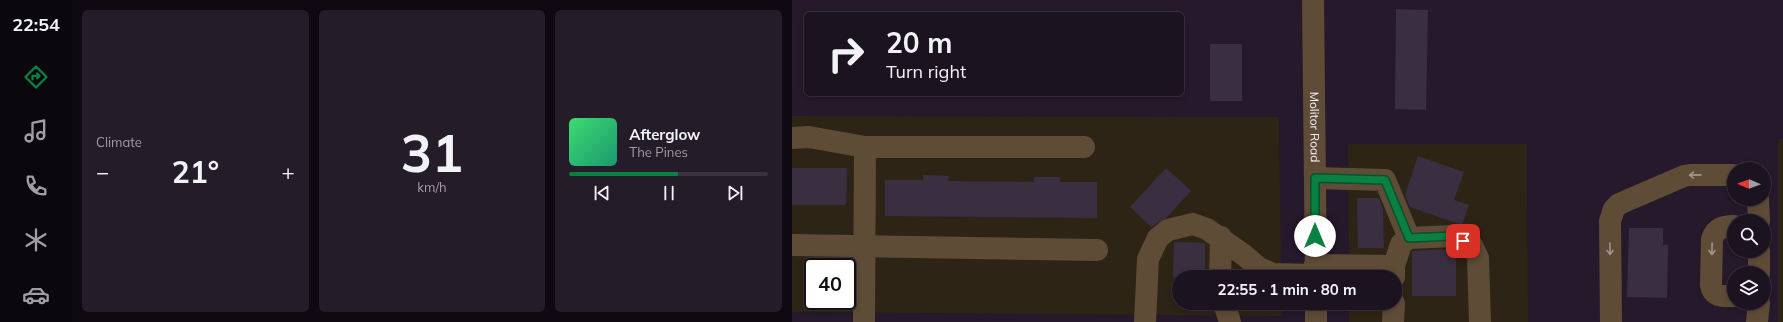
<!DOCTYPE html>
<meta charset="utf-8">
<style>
:root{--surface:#1c1320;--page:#251c29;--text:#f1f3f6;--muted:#a09ea5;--line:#3a323e;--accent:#0b8043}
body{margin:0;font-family:Mulish,sans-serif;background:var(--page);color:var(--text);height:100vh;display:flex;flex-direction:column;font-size:15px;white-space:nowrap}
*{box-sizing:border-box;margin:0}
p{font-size:13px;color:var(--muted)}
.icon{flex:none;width:22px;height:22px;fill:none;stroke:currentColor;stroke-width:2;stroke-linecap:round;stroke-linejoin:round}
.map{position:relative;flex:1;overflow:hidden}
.sheet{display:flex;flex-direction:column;gap:10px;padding:10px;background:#0f0a12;width:720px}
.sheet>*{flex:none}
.guide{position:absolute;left:12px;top:12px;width:380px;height:84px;border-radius:6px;box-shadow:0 2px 6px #0003,0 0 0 1px var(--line);background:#1c1320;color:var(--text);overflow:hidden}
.needle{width:26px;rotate:271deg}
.buttons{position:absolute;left:935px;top:162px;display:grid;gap:8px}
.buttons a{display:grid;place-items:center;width:44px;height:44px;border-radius:50%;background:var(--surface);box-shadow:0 2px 6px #0003,0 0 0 1px var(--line);font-size:20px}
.speed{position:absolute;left:12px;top:258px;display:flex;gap:8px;font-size:20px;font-weight:700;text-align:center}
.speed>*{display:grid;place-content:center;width:52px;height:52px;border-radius:50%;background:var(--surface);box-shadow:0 2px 6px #0003,0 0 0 1px var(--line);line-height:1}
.speed .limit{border:2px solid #111;border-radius:6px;background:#fff;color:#111}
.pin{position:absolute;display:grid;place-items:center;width:34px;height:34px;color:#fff;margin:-17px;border-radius:8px;box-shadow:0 2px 6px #0006}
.me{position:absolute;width:44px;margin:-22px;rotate:0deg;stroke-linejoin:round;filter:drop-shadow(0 0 3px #0008)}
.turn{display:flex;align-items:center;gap:14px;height:84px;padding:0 16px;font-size:18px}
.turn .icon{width:52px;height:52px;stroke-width:2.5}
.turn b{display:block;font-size:28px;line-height:34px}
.big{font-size:30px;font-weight:700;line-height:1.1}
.sheet .tile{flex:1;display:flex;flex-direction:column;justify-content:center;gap:6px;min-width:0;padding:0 14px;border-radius:6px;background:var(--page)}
.sheet .dial{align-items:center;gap:0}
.dial b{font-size:52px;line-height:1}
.song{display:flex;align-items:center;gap:12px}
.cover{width:48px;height:48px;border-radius:6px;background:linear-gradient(135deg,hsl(140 70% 55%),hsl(160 70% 35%))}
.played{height:4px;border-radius:2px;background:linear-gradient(90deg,var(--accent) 55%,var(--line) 55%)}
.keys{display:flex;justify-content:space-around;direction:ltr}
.heat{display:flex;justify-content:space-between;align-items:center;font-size:22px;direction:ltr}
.sheet .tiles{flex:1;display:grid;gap:10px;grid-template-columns:repeat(3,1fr)}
.trip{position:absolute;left:380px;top:270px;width:230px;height:40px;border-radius:20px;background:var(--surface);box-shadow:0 2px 6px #0003,0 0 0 1px var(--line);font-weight:700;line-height:40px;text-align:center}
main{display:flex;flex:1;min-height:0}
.menu{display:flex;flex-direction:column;width:72px;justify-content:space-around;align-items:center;background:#0b080d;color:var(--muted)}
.menu .icon{width:28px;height:28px}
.menu .active{color:var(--accent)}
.menu b{font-size:18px;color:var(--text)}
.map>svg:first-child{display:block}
.commercial{fill:#2e2415;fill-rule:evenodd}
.building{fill:#3a2e41}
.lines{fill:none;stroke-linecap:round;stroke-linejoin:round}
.minor{stroke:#5f4c37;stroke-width:22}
.oneway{stroke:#a2948e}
.route-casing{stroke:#07532c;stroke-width:10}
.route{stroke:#0b8043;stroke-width:7}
.labels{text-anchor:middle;stroke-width:4;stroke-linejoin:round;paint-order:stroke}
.street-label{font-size:12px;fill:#f5edf9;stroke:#25192b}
</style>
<main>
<nav class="menu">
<b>22:54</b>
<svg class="icon active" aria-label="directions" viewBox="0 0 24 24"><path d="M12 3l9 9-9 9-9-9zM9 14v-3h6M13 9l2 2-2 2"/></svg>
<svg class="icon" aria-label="music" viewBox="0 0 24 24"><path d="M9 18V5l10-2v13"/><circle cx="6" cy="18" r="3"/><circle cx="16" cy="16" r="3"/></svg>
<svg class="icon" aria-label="phone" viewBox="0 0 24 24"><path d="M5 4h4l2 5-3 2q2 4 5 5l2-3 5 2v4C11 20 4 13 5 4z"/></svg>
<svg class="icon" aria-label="climate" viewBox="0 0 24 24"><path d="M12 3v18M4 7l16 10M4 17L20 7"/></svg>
<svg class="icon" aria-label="car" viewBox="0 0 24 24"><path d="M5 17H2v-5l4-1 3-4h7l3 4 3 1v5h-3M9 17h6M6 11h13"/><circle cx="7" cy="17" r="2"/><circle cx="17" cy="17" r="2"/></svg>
</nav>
<section class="sheet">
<div class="tiles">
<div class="tile"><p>Climate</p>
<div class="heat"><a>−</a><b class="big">21°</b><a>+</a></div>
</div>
<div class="tile dial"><b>31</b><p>km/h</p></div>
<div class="tile">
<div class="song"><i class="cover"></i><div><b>Afterglow</b><p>The Pines</p></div></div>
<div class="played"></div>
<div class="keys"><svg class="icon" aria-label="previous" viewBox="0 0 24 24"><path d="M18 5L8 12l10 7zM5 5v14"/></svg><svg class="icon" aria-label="pause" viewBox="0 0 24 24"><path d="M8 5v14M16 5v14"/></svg><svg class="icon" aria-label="next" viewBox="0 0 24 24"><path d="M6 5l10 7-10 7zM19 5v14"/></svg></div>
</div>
</div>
</section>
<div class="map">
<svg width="991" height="322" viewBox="0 0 991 322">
<rect width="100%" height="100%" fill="#25192b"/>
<g class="commercial">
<path d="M0,116L487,117L489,277H387V303H490V316L0,312ZM21,267H55V301H21Z"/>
<rect x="986" y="139" width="5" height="183"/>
<path d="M556,144H735L736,322H557V303H603V277H557Z"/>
</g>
<g class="building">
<path d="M604,9L636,10L634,110L603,109Z"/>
<rect x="418" y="44" width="32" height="57"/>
<path d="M626,156L672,172L662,200L677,205L670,225L618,207L613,195Z"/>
<path d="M0,168H55L54,205H0Z"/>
<path d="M374,168L399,191L374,218L359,227L338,207Z"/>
<path d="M131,175L157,176L156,181L242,182V177H268V182H305V218L93,216V180H131Z"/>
<path d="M565,198H587L591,209L592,248H566Z"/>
<path d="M837,228H871V245H876L875,298L835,297Z"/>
<path d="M382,242L413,243V277H381Z"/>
<path d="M658,249L664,251V296H620V251Z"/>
</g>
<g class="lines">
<g class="minor">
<path id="s1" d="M521,0L524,277"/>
<path d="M0,138L17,137L73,147H292"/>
<path d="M523,178L593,180L617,238"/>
<path d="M966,199L967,221"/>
<path d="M942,226C931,226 924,228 920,239L919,285C921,298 932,296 942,296"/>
<path d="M0,245L305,250"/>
<path d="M967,251V273"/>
<path d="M523,265L602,266"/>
<path d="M428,277L429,237"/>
<path d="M602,277V266L609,244L617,238L661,236L680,245L686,258L688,322"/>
<path d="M432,303L438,322"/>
<path d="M524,303V322"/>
<path d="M72,322L73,147"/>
<path d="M353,322L356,259L366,238L376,230L401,224L415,229L452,255L467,268L481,274L524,275"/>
<path d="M601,322L602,303"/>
<path d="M819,322L818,221L822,209L827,204L892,176L898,175H942"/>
<path d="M965,322L967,303"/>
</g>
</g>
<defs><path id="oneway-shaft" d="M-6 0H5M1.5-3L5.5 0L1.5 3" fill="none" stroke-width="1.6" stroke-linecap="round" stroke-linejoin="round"/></defs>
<g class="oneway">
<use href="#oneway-shaft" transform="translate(903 175) rotate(179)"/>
<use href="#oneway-shaft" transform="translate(818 249) rotate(89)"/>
<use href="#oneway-shaft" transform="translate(920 249) rotate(91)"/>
</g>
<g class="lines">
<g class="route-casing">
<path id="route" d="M523,236V178L593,180L617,238L661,236L671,241"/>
</g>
<use href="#route" class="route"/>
</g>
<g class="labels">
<g class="street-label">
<text dy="4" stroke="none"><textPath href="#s1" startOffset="127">Molitor Road</textPath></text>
</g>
</g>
</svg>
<div class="buttons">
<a><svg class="needle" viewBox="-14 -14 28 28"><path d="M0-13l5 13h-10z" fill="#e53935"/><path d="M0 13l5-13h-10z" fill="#a09ea5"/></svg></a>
<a><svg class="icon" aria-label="search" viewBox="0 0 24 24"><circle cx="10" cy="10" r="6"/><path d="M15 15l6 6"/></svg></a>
<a><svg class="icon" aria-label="layers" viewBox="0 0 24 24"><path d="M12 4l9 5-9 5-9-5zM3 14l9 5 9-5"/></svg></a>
</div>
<div class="speed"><div class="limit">40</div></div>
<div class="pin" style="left:671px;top:241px;background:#d93025"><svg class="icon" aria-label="arrive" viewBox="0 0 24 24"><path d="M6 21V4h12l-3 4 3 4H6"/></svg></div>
<svg class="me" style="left:523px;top:236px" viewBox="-20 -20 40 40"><circle r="19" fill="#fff"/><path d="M0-13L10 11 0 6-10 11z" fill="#0b8043"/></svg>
<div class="trip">22:55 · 1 min · 80 m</div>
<div class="guide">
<div class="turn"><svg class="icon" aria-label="right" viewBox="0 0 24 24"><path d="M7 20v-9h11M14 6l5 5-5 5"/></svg><div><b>20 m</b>Turn right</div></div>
</div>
</div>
</main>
